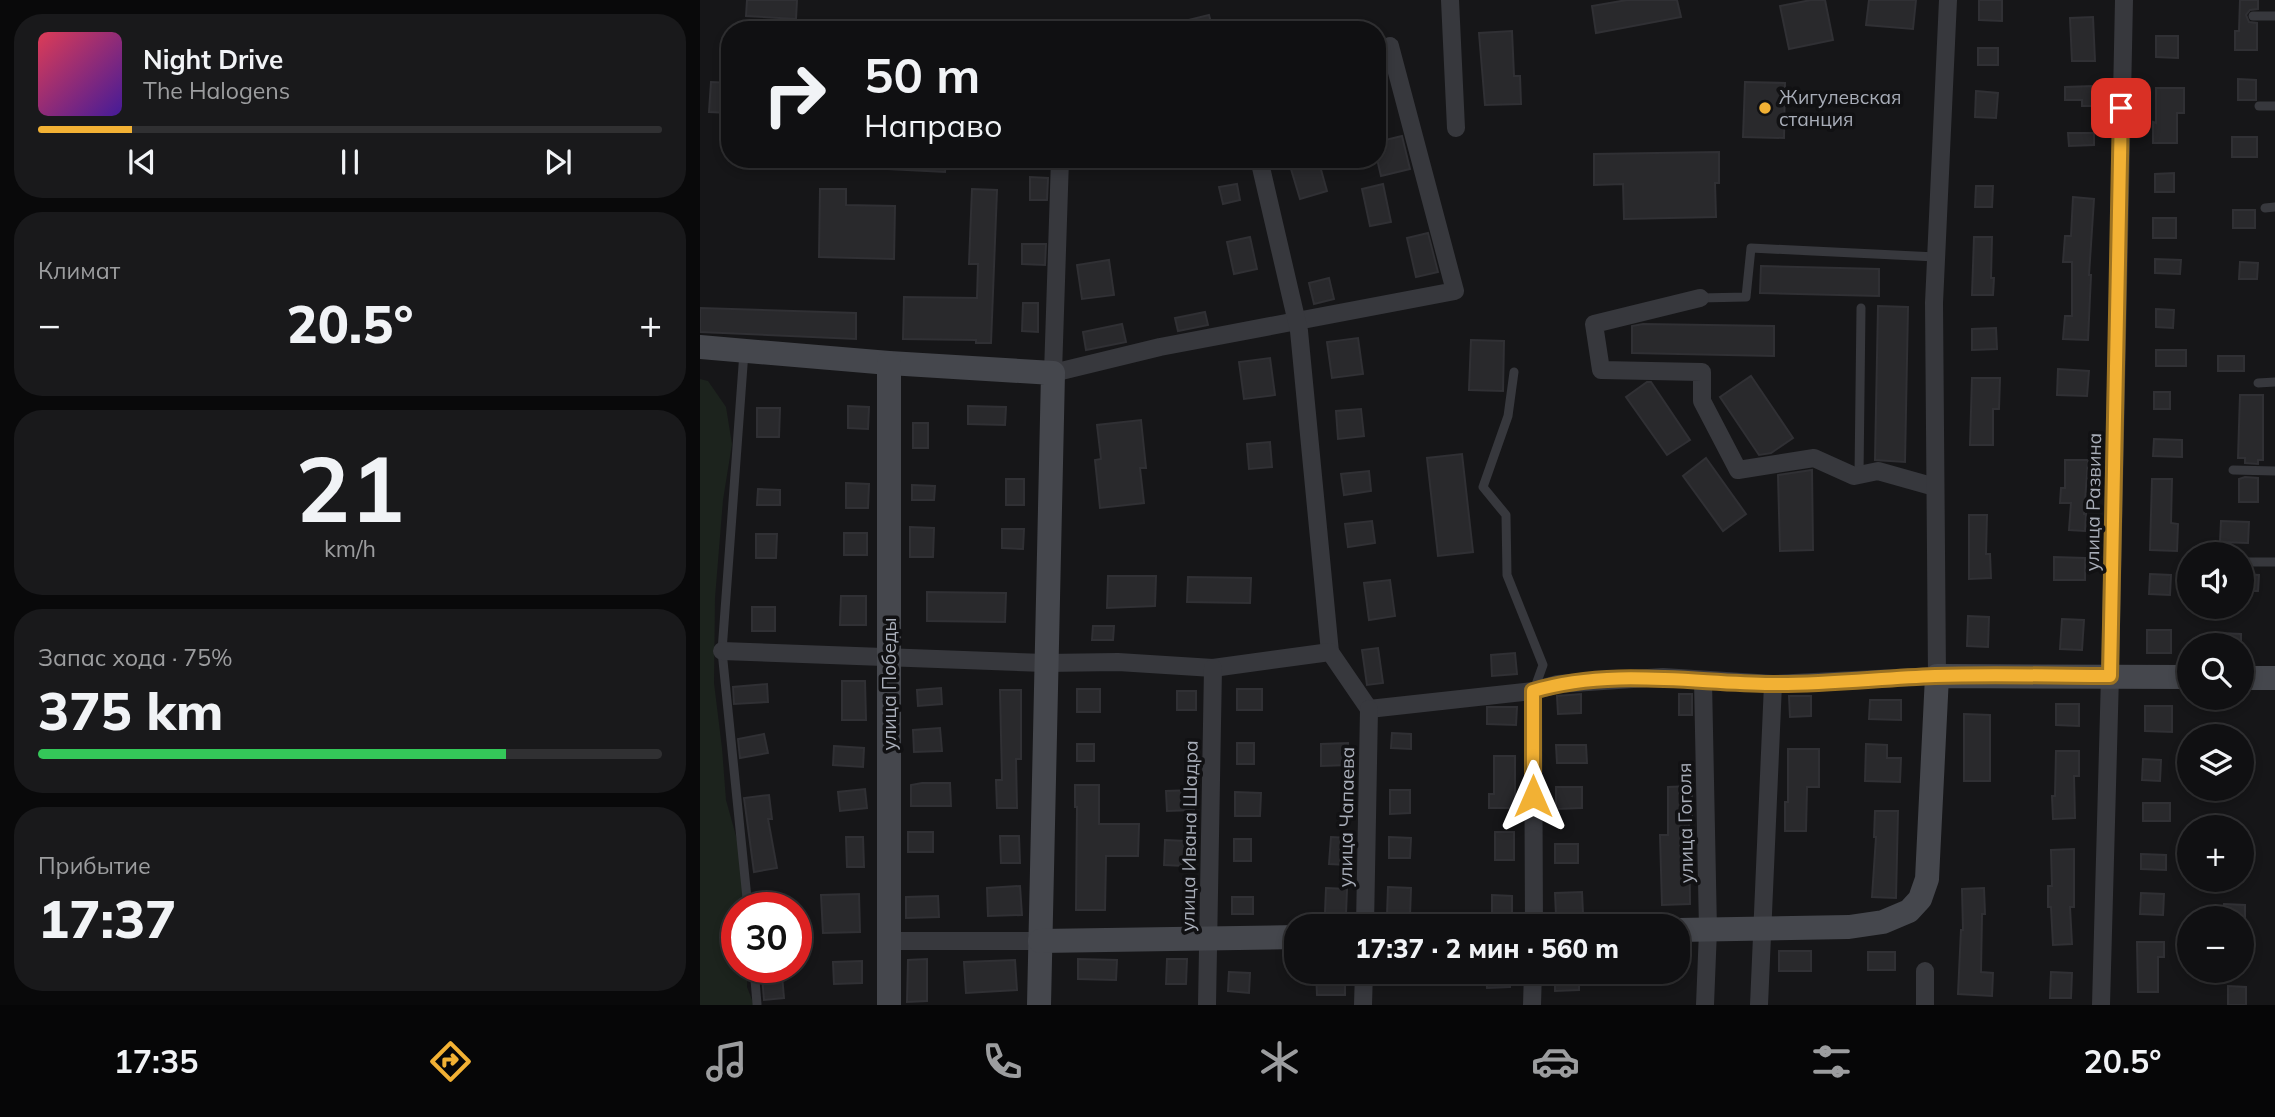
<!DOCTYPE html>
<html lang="ru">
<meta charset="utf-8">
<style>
:root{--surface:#101012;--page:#19191b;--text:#f1f3f6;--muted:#9c9d9f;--line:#303032;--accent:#f2b134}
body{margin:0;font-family:Mulish,sans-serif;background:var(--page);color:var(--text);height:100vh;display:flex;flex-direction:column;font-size:26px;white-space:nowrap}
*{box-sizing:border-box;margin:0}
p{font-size:23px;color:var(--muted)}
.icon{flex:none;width:38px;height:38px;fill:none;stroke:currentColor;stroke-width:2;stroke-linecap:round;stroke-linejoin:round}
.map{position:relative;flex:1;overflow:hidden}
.drawer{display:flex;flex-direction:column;gap:14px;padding:14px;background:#09090a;width:700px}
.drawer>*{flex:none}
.guide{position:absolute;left:21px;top:21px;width:665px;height:147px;border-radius:28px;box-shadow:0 4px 10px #0003,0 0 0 2px var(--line);background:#101012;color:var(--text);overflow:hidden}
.buttons{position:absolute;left:1477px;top:542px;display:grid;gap:14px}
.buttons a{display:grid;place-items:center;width:77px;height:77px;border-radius:50%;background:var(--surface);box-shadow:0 4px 10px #0003,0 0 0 2px var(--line);font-size:35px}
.speed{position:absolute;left:21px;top:892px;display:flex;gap:14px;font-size:35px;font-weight:700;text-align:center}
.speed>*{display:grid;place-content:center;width:91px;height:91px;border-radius:50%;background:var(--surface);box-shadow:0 4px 10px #0003,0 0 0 2px var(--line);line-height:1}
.speed .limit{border:10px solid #d22;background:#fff;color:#111}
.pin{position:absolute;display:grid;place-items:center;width:60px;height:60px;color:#fff;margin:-30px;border-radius:14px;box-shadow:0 4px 10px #0006}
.me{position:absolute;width:77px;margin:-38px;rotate:0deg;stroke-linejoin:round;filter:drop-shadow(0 0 5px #0008)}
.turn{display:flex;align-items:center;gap:24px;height:147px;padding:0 28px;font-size:32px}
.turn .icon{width:91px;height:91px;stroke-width:2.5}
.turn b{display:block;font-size:49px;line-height:60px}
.big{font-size:52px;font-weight:800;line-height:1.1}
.drawer .tile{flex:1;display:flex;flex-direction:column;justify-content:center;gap:10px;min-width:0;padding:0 24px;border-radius:28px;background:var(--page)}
.drawer .dial{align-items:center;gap:0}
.dial b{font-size:91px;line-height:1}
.song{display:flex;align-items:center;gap:21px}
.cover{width:84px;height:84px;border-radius:10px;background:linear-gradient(135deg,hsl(350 70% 55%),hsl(260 70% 35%))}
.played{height:7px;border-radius:4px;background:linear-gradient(90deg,var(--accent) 15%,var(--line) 15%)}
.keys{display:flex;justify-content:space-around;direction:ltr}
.heat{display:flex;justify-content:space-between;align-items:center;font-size:38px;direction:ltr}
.charge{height:10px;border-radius:5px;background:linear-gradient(90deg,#34c759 75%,var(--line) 0)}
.trip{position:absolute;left:584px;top:914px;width:406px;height:70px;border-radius:28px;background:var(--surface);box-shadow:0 4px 10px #0003,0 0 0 2px var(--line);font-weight:800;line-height:70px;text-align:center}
.tabs{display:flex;height:112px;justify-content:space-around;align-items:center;background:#060607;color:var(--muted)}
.tabs .icon{width:49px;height:49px}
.tabs .active{color:var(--accent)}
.tabs b{font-size:32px;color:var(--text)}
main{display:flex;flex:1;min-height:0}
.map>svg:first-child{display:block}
.green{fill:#1c231d}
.building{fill:#29292c;stroke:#303034;stroke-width:2}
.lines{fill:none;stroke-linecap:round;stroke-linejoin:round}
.lane{stroke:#37383d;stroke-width:9}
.street{stroke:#37383d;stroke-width:18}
.secondary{stroke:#45474d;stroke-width:24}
.route-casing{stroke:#9d7322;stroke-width:18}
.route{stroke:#f2b134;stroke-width:12}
.poi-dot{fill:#f2b134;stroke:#111113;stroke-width:2.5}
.labels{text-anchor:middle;stroke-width:7;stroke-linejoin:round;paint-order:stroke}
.poi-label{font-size:19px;fill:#a8adb8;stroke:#111113;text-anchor:start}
.street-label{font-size:19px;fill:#a8adb8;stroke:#111113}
</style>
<main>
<section class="drawer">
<div class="tile">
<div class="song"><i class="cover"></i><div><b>Night Drive</b><p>The Halogens</p></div></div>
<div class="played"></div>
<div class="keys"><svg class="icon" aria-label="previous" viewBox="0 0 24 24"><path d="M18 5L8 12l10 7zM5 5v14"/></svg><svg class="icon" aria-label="pause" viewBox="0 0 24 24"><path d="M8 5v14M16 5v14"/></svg><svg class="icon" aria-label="next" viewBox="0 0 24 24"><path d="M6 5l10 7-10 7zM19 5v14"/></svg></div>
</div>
<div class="tile"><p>Климат</p>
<div class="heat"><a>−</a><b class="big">20.5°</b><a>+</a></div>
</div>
<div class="tile dial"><b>21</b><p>km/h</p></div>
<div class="tile"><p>Запас хода · 75%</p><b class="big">375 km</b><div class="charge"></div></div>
<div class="tile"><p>Прибытие</p><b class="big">17:37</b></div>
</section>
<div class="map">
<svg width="1575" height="1005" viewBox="0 0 1575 1005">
<rect width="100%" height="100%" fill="#161618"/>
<path class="green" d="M0,379L8,381L26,407L32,444L23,500L15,598L14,683L22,748L26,800L41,854L45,908H37V968H48L47,987L54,1005H0Z"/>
<g class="building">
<path d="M47,0H97L96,19L46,16Z"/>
<path d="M927,0H977L981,17L896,33L892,6Z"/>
<path d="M1111,0H1125L1133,40L1089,49L1080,6Z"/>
<path d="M1169,0H1216L1213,29L1166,25Z"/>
<path d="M1279,0H1302V21L1279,20Z"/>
<path d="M1540,0H1558V9L1550,10L1546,15L1549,22L1557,23V50H1535V31H1539Z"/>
<path d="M509,15L513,30H468V25Z"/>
<path d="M1393,17L1395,61H1372L1370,18Z"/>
<path d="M812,31L814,76H820L821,104L785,105L779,33Z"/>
<path d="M1456,36H1478V58L1456,57Z"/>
<rect x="1278" y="48" width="20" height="17"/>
<path d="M1538,79L1556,80V100H1538Z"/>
<path d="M11,82L30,83V113L9,112Z"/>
<path d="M1045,82L1085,83L1084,138L1043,137Z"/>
<path d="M1393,86V106H1382V100H1365V87Z"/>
<path d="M1456,88H1484V113H1477V143H1453V122L1456,123Z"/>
<path d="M1276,91L1298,93L1296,118L1275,117Z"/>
<path d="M1368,133H1394V145L1369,146Z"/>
<path d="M702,136L710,169L681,176L677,159V142Z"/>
<rect x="1532" y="137" width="25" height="20"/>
<path d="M1019,152V183H1015L1016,217L924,219L923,184L894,185V154Z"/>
<path d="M188,159H246L245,172L188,169Z"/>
<path d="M588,159H618L627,191L600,199Z"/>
<path d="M1474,173V192H1455V174Z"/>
<path d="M330,177L348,178L347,200H330Z"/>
<path d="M537,184L540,200L523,204L519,187Z"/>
<path d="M683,184L691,222L670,226L662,189Z"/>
<path d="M1276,186H1293L1292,207H1275Z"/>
<path d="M120,189H146V205L195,206L194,259L119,257Z"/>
<path d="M272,189L297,190L291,343H276V340L203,339L204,297L277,298L278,264H269Z"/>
<path d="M1373,197L1394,199L1389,275H1391L1388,340L1363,339L1365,316H1372V262H1363L1365,236H1371Z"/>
<rect x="1533" y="210" width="22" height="18"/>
<rect x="1453" y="218" width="23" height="20"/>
<path d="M728,233L738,272L716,277L707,238Z"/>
<path d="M550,237L557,269L534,274L527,242Z"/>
<path d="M1274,237H1292L1291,278H1294L1293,295H1272Z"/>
<path d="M322,244H346L345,265L322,264Z"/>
<path d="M1455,259L1481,260L1480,274L1455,273Z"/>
<path d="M409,260L414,295L382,299L377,265Z"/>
<path d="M1540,262L1558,263L1557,279H1539Z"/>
<path d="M1061,266L1179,269V296L1060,293Z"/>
<path d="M629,278L634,299L614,304L609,283Z"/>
<path d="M323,303H338V332L322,331Z"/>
<path d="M1178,306L1208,307L1205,462L1175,460Z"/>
<path d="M0,308L156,313V339L0,332Z"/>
<path d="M1456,309L1474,310L1473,328L1456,327Z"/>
<path d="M505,312L508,325L478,331L475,318Z"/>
<path d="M422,324L426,342L386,350L383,332Z"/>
<path d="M943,324L1074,326V356L932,353V326Z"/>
<path d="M1296,328L1297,349L1272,350V329Z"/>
<path d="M658,338L663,374L632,378L627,342Z"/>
<path d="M771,340L804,341L803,391L769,390Z"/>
<rect x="1456" y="350" width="30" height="16"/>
<rect x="1518" y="356" width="26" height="15"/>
<path d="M570,358L575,395L544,399L539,362Z"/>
<path d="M1358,369L1389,371L1387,396L1357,395Z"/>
<path d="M1051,376L1093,438L1071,453L1059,455L1020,397Z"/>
<path d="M1272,378H1300L1299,409H1293V445H1270Z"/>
<path d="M947,382H951L990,440L967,455L926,397Z"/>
<rect x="1454" y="392" width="16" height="17"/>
<path d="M1540,395H1563V460H1558V464L1545,463V458H1538Z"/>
<path d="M148,406L169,407L168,429L148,428Z"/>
<path d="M268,406L306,407L305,425L268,424Z"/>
<path d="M57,408H80L79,437H57Z"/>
<path d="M661,409L664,436L638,439L636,411Z"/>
<path d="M441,420L446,468H440L444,503L400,508L395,460L401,459L397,425Z"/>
<rect x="213" y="423" width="15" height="25"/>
<path d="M1454,439L1482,440V457L1453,456Z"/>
<path d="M570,442L572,467L549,469L547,444Z"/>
<path d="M762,454L773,552L738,556L727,458Z"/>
<path d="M1006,458L1046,514L1023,531L983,476Z"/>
<path d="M1365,460H1388L1384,514H1386L1385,531L1369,530L1371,503H1360L1361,488H1365Z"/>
<path d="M1112,470L1113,550L1080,551L1078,475Z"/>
<path d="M669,471L671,491L644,495L641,474Z"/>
<path d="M1545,477L1558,478V502H1539V479Z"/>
<rect x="306" y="479" width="18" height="26"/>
<path d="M1452,479H1472L1471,523L1478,524L1477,551L1450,550Z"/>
<path d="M146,483L169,484L168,508H146Z"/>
<path d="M212,485L235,486L234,500H212Z"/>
<path d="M58,489L80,490V505H57Z"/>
<path d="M1269,515H1287L1286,554H1290L1291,578L1269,579Z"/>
<path d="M672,521L675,543L648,547L645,524Z"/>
<path d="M1521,521L1549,522L1548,543L1520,542Z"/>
<path d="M210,527L234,528L233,557H210Z"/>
<path d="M302,529H324L323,549L302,548Z"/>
<rect x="144" y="533" width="23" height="22"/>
<path d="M56,534H77L76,558H56Z"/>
<path d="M1354,557L1385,558V580H1354Z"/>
<path d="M1450,574L1471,575L1470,595L1449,594Z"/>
<path d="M1542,574L1559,575L1558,591H1542Z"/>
<path d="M408,576H456L455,606L407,608Z"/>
<path d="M488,577L551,578L550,603L487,602Z"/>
<path d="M690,580L695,616L669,620L664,583Z"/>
<path d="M227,592L306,593L305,622L227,621Z"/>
<path d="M141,596H166V625H140Z"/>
<rect x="52" y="607" width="23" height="24"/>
<path d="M1268,616L1289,617L1288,647L1267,646Z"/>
<path d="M1362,619L1384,620L1382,650L1360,649Z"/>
<path d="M393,626H414L413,640H392Z"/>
<rect x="1447" y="630" width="24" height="23"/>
<path d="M1519,633L1541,634V646H1519Z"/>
<path d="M678,648L683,683L667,685L662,650Z"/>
<path d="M815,653L817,674L792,676L791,655Z"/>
<path d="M142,681H165L166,720H142Z"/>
<path d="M67,684L68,702L34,704L33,687Z"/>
<path d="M241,688L242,704L218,706L217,690Z"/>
<rect x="377" y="689" width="23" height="23"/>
<rect x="537" y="689" width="25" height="21"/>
<path d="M300,690H321V759H316L317,808H297L296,780H302Z"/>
<rect x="477" y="691" width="19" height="19"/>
<path d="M881,694V713L858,714L857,696Z"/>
<rect x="979" y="694" width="13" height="21"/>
<path d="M1089,696H1111V716L1090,717Z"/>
<path d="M1170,700H1201V720L1169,719Z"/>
<path d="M1356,704H1379V726L1356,725Z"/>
<path d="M1445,706H1472V732L1445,731Z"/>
<path d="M787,707H817L816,725L787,724Z"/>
<path d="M1264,714L1290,715V781H1264Z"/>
<path d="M240,728L242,751L214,752L213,730Z"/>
<path d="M692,733L711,734V749L691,748Z"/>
<path d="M64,734L68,753L40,758L38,739Z"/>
<rect x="537" y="743" width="17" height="21"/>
<path d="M648,743L649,765L621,766V744Z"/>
<rect x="377" y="744" width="17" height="17"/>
<path d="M1166,744L1187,745V758H1201L1200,782L1165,781Z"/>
<path d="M856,745H886L887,763H857Z"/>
<path d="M134,746L164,748L163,767L133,765Z"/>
<path d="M1088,749H1119V787H1107L1106,831H1085V802H1088Z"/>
<path d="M1356,751H1379V776H1374L1375,818L1353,819L1352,796H1355Z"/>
<path d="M794,756H815V808H789V794H794Z"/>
<path d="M1443,759L1461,760L1460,781L1442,780Z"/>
<path d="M222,783H250L251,806H211V785Z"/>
<path d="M375,785H399V824H439L438,856H406L405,910H376L377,807H375Z"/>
<path d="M992,786V823H989L990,904L962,905L960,835H968V787Z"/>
<path d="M856,787H882V808L856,809Z"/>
<path d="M165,789L167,808L140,811L138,792Z"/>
<path d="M493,790L494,810L467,811L466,791Z"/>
<path d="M690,790H710V813L690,814Z"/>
<path d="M535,792L561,793L560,816H535Z"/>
<path d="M69,795L72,819H68L77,868L54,872L44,798Z"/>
<rect x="1443" y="803" width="27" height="18"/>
<path d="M1175,811H1198L1196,898L1172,897L1176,837H1174Z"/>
<rect x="208" y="832" width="25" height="20"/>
<rect x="795" y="832" width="19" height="28"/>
<path d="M300,836H319L320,863H301Z"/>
<path d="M146,837H163L164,867H147Z"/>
<path d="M631,837L648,838L647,865L629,864Z"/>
<path d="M689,837L711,838L710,858H689Z"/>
<rect x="534" y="839" width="17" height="22"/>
<path d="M465,840L486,841L485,866L464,865Z"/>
<rect x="855" y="844" width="23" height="19"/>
<path d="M1374,849V907H1370L1372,944L1353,945L1351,907H1348V886H1352L1351,850Z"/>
<path d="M1441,854L1466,855V870L1441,869Z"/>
<path d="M320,886L322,915L288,916L287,888Z"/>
<path d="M688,887L711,888L710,916L687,915Z"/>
<path d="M626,888L647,889L646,914L625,913Z"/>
<path d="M1284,888L1285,914H1282L1281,972L1293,973L1292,996L1258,994L1261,930H1263L1262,889Z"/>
<path d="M882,892L883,914L856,915L855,893Z"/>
<path d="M1441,893L1464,894L1463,915L1440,914Z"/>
<path d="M159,894L160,932L123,933L121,895Z"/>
<path d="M792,895L812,896V916H792Z"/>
<path d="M238,896L239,917L206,918V897Z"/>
<rect x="532" y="897" width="21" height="17"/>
<path d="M1524,904L1545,905V919H1523Z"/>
<path d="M1437,942H1464V957H1458V992H1438Z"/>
<rect x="1079" y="951" width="32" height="20"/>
<rect x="1168" y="952" width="27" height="18"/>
<path d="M227,959V1001L207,1002L208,960Z"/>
<path d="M378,959L417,960L416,980L378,979Z"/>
<path d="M467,959H487L486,984H466Z"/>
<path d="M315,960L317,990L266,993L264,962Z"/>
<path d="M162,961V983L134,984L133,962Z"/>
<path d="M616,971H645V995H617Z"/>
<path d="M786,971H810V987L787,988Z"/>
<path d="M855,971H879V990L855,991Z"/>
<path d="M529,972L550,973L549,993L528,991Z"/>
<path d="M1351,972L1372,973L1371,998H1350Z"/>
<path d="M82,975L84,998L64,1000L62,976Z"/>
<path d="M1528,986L1546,987V1005H1528Z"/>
</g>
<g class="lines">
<g class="lane">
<path d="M1553,16H1575"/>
<path d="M1559,106H1575"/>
<path d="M1565,208L1575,207"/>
<path d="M1000,298L1046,297L1051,248L1236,257"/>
<path d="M44,352L22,651L48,908"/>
<path d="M814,372L808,416L783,487L806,515L807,575L843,665L834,690"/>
<path d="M1558,383L1575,382"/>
<path d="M1533,470L1575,471"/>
<path d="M1159,475L1161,308"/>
<path d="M1542,562H1575"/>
<path d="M54,968L57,1004"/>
</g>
<g class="street">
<path d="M750,0L756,128"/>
<path d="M360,159L353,373L460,347L755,291L690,46"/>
<path d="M559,159L599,331L630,652"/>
<path d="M1000,298L894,324L901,370L1002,372V401L1038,470L1114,458L1154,476L1178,471L1235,487"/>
<path d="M22,651L345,663L418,662L513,668L630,652L669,709"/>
<path d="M1003,681L1008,930L1005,1005"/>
<path d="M833,691L834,926"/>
<path d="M669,709L833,691L858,684L963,677L1073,684L1237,676L1234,303L1248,0"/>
<path d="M665,926L669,709"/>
<path d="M190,941H340"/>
<path d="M507,1005L513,668"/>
<path d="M663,1005L664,971"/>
<path d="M832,1005L833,971"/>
<path d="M1059,1005L1073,684"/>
<path d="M1225,1005V971"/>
<path d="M1401,1005L1410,676L1424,0"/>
</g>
<g class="secondary">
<path d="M0,347L189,363L353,373L339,1005"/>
<path d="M1542,678H1575"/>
<path d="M978,930L1149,927L1183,922L1209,911L1220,899L1227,879L1237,676L1489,677"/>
<path d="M340,941L597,937"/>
<path d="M189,1005V363"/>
</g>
</g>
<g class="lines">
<g class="route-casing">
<path id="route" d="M833,796V691C910,668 992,683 1071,684C1125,685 1180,678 1235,676C1293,674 1352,676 1410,676L1421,108"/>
</g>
<use href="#route" class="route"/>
</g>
<circle class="poi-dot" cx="1065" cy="108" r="7"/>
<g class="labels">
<g class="poi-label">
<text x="1079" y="104">Жигулевская<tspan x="1079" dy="22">станция</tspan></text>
</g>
<g class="street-label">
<text transform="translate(1393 502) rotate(-89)" y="7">улица Развина</text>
<text transform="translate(189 684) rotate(-90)" y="7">улица Победы</text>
<text transform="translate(646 817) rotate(-89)" y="7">улица Чапаева</text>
<text transform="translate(985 823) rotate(-91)" y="7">улица Гоголя</text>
<text transform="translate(489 836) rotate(-89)" y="7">улица Ивана Шадра</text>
</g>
</g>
</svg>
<div class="buttons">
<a><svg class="icon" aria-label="sound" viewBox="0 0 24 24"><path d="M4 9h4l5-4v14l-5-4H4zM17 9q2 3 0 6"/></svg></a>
<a><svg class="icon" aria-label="search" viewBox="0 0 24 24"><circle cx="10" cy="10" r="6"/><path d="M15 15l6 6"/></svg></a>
<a><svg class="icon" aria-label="layers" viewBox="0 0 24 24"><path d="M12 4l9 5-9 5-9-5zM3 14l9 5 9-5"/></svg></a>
<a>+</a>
<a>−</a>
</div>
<div class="speed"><div class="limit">30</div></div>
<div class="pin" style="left:1421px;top:108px;background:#d93025"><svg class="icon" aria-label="arrive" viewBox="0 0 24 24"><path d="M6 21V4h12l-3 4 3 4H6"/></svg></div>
<svg class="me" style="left:833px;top:796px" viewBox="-20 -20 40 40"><path d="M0-17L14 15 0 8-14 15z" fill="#f2b134" stroke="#fff" stroke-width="4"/></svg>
<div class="trip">17:37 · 2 мин · 560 m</div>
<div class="guide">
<div class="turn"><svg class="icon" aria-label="right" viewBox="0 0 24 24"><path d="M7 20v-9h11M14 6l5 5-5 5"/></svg><div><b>50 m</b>Направо</div></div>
</div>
</div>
</main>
<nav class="tabs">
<b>17:35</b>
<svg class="icon active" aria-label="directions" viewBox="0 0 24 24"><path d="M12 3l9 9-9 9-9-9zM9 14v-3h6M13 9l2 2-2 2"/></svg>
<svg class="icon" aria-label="music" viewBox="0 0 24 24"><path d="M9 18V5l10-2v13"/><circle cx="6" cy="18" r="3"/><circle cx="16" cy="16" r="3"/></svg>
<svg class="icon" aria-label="phone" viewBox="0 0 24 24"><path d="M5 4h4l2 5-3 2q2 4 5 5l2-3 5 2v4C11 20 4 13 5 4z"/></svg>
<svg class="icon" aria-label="climate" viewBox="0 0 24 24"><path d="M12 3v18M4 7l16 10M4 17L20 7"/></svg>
<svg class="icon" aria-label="car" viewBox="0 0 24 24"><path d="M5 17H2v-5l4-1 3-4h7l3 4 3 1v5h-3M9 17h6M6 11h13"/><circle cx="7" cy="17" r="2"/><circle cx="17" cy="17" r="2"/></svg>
<svg class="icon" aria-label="filters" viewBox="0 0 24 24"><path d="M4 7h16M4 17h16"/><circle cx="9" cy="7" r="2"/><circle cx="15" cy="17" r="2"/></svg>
<b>20.5°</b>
</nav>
